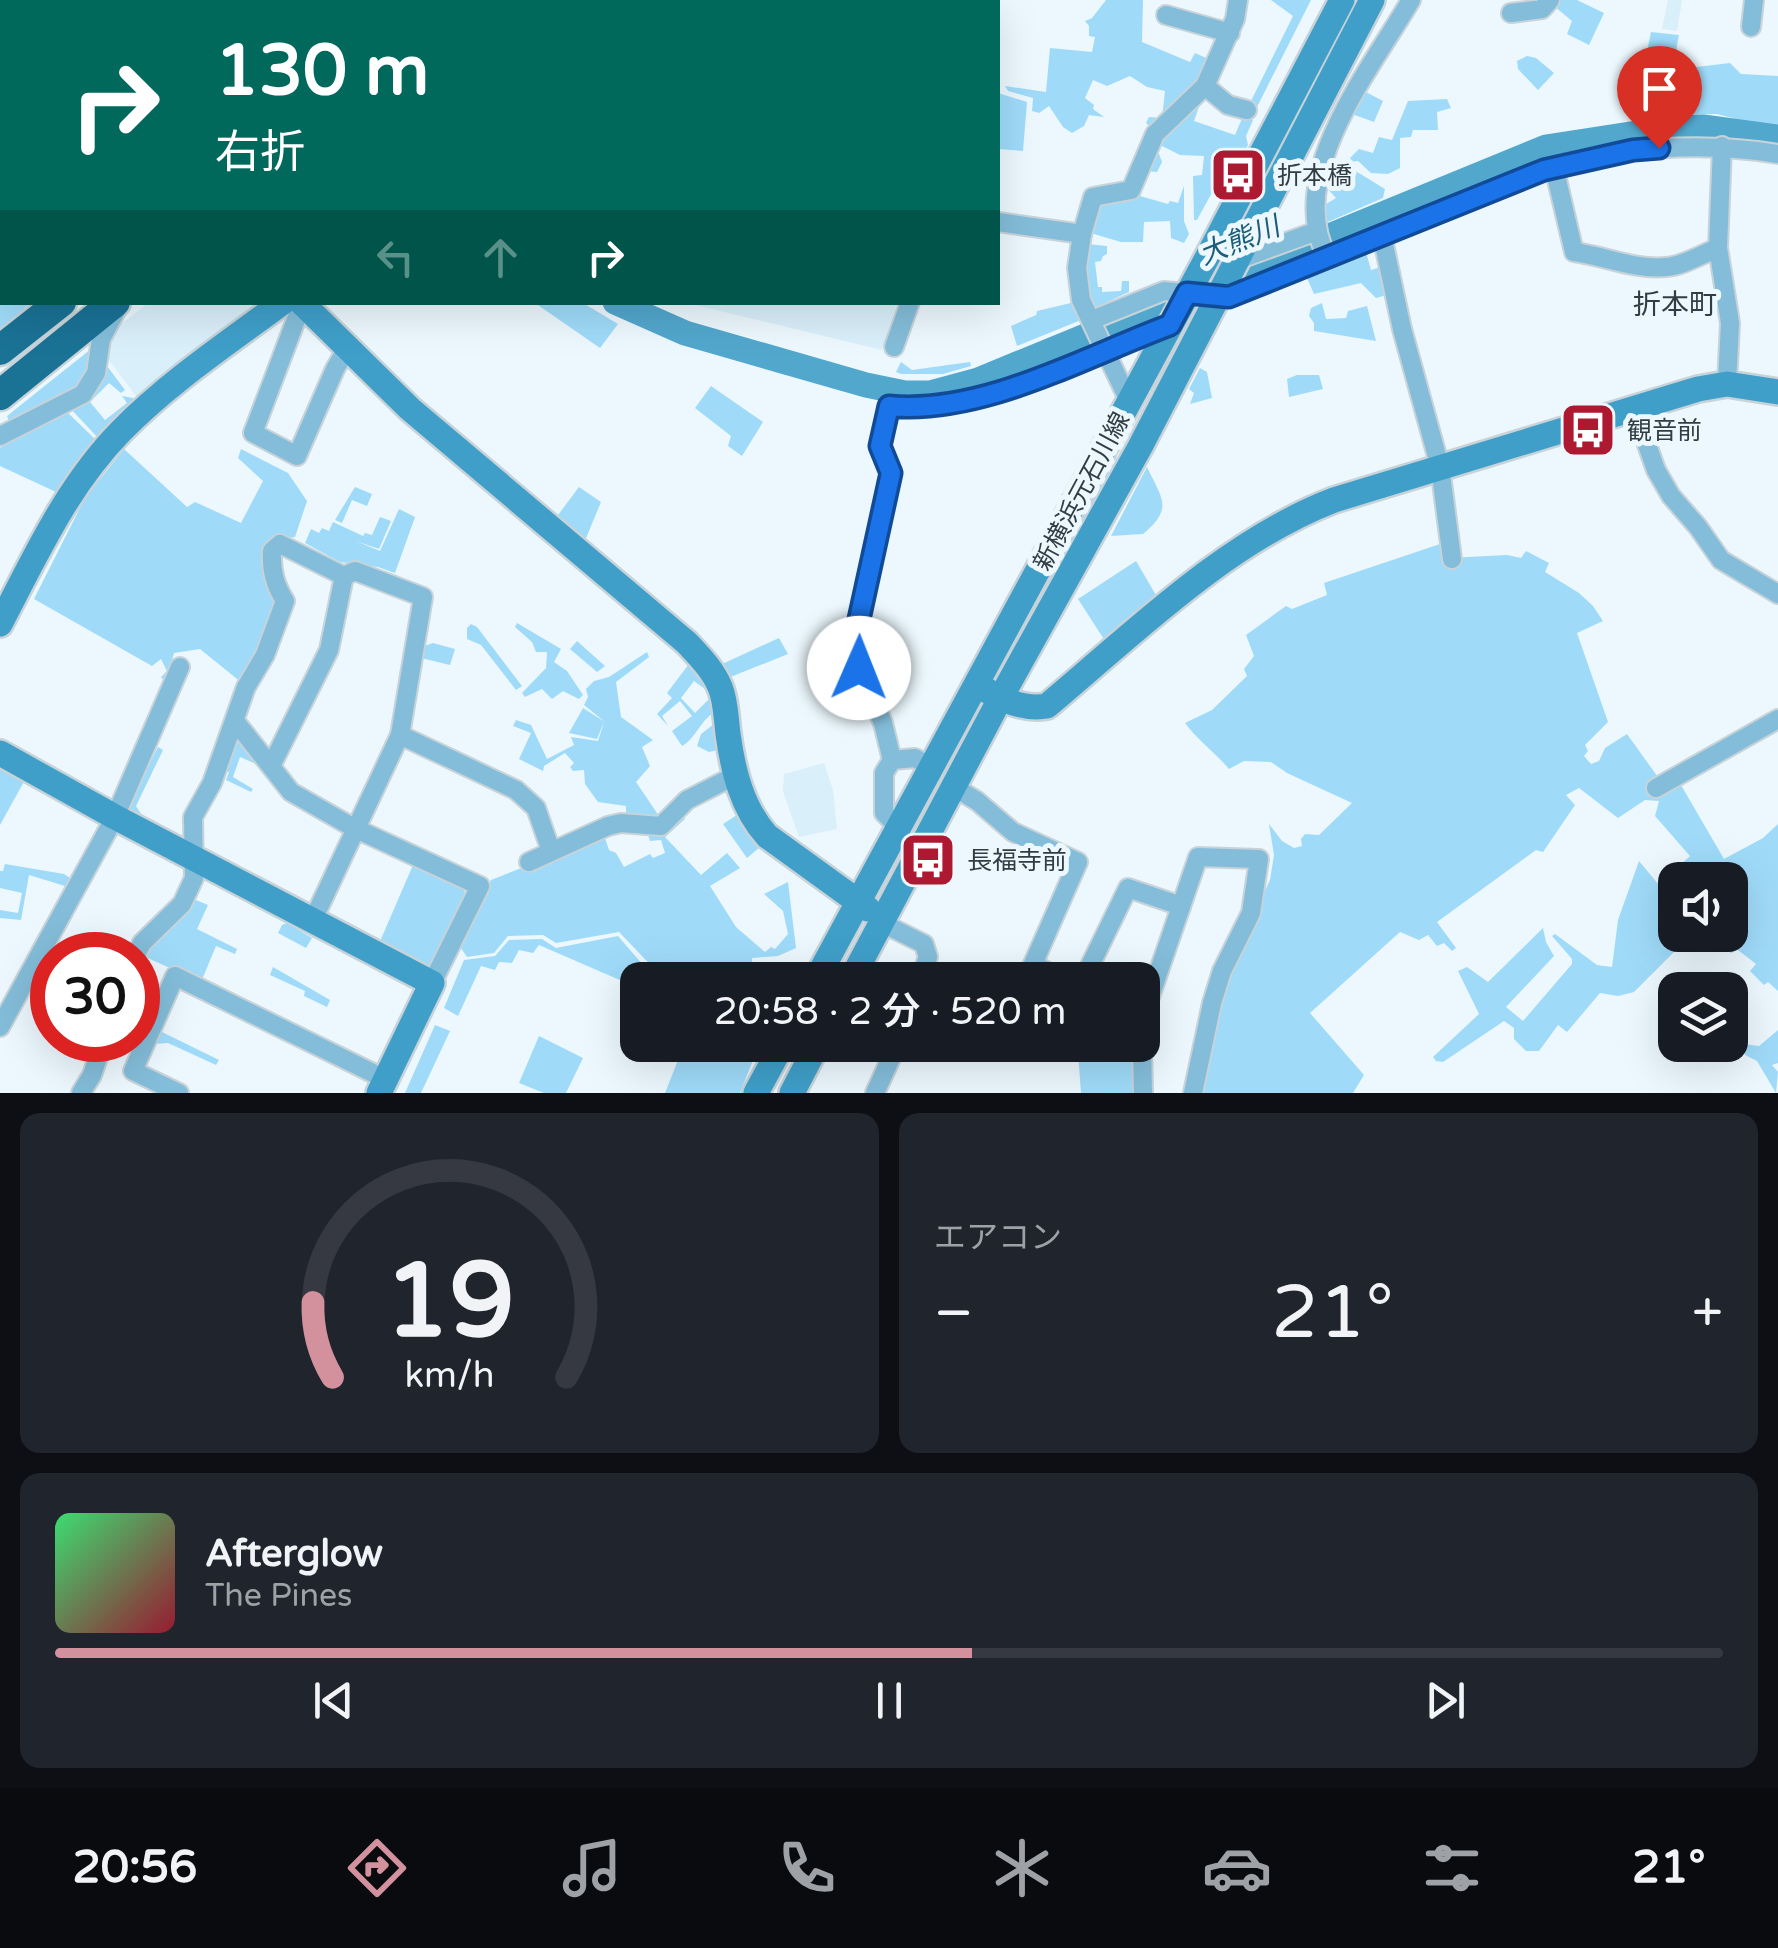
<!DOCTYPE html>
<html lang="ja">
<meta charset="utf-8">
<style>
:root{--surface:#171b24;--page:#20242c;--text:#f1f3f6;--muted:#9ea1a6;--line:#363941;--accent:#d2919d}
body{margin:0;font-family:"Varela Round","Noto Sans JP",sans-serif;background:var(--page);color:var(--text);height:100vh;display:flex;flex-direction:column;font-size:38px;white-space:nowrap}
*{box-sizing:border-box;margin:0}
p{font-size:32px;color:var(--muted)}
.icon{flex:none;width:55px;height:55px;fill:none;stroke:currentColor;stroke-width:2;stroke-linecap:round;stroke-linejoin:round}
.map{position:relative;height:1093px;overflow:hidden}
.panel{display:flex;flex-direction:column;gap:20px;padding:20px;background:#0d0f14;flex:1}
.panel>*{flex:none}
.hud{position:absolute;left:0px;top:0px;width:1000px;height:305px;box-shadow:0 10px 40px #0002;background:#00695c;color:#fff;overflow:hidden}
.tools{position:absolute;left:1658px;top:862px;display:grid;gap:20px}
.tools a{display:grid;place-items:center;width:90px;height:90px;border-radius:20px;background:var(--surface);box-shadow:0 10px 40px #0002;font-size:50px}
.speed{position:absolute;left:30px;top:932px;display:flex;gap:20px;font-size:50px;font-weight:700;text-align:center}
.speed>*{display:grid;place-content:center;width:130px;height:130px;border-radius:50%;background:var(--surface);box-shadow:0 10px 40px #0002;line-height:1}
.speed .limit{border:15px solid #d22;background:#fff;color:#111}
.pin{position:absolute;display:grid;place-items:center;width:85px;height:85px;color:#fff;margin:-102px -42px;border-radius:50% 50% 50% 0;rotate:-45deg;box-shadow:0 0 10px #0007}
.pin .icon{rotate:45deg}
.me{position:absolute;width:110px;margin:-55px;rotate:1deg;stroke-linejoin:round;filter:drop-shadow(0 0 8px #0008)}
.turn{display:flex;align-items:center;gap:35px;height:210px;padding:0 50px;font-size:45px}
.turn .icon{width:130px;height:130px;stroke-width:2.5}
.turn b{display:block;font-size:70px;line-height:85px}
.lanes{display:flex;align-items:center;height:95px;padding:0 50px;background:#0003;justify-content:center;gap:50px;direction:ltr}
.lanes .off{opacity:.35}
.big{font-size:75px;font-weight:600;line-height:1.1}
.panel .widget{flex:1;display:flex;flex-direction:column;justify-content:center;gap:15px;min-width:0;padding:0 35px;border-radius:20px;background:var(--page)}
.panel .dial{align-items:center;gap:0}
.dial svg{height:260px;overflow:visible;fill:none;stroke:var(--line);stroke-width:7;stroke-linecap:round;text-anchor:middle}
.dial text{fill:var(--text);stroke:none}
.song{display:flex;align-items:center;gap:30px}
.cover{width:120px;height:120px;border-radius:15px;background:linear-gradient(135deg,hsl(140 70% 55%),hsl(350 70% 35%))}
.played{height:10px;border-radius:5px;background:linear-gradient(90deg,var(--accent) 55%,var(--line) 55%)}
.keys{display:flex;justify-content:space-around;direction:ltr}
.heat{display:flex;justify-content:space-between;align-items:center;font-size:55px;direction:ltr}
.panel .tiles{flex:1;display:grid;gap:20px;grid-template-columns:1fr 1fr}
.widget:last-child{grid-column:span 2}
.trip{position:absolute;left:620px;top:962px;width:540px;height:100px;border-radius:20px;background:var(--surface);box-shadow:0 10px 40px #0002;font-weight:600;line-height:100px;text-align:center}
.tab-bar{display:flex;height:160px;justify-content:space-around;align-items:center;background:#090b0e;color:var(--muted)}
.tab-bar .icon{width:70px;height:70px}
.tab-bar .on{color:var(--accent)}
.tab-bar b{font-size:45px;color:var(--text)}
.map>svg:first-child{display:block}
.built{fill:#d9effa}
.green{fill:#9fdbf9}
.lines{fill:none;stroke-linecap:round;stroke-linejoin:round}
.river{stroke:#52a7cd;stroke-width:25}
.street-casing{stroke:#c7d3d9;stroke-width:22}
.secondary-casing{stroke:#c7d3d9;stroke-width:30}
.highway-casing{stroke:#c7d3d9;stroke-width:35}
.street{stroke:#84bdd9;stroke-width:18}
.secondary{stroke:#3f9fc9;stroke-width:25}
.highway{stroke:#1a7295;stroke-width:30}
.route-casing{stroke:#114b97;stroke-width:25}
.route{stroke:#1a73e8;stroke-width:18}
.labels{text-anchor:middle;stroke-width:10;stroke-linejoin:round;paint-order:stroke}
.poi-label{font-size:25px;fill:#313d43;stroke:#ecf8fe;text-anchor:start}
.street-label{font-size:25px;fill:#313d43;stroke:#ecf8fe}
.water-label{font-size:28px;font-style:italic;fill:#1c5d78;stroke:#ecf8fe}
.neighbourhood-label{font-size:28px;fill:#313d43;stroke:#ecf8fe}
</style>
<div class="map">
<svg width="1778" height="1093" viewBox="0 0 1778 1093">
<rect width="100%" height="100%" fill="#ecf8fe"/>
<g class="built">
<path d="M1668,0H1682L1677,31L1662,29Z"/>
<path d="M148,303H263L140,401L104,354L106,336Z"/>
<path d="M687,303H897L882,350Z"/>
<path d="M824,763L833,790L837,829L799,837L783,791L784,774Z"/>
</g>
<g class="green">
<path d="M1106,0H1143L1142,42L1190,62L1195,53L1211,60L1213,66L1154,130L1146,123L1149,117L1162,118L1165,91L1147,87L1130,76L1107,86L1093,80L1085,98L1094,105L1093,109L1104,117L1089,115L1084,126L1072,133L1063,127L1049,106L1039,113L1032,111L1033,98L1008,91L1005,86L1046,92L1050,48L1092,52L1095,37L1089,36V26L1085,21L1092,18Z"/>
<path d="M1271,0H1311L1256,109L1248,107L1293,16Z"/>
<path d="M1558,0H1577L1604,13L1589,45L1567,34L1572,21L1554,6Z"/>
<path d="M1651,32L1679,35L1674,61L1645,62Z"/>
<path d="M1527,56L1536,58L1554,73L1538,90L1518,69L1517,61Z"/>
<path d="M1730,63L1741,74L1778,76V130L1717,114L1647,115L1646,73Z"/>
<path d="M1360,89L1383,101L1374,122L1349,113Z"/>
<path d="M998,93L1027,102L1023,151L998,149Z"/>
<path d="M1447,99L1451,108L1437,112L1438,130H1413L1411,137L1400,138V168L1388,174L1371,173L1358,161L1351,162L1350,158L1359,149L1373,153L1379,137L1392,140L1408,101Z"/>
<path d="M1201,101L1194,121L1235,135L1243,116L1253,120L1246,136L1248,145L1237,167H1226L1197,220H1194L1193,176L1202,175L1204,156L1180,155L1156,143Z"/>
<path d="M1151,151L1159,154L1162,162L1157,172L1146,171L1140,196L1168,204L1170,201L1178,203L1184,186V221L1189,234L1184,243L1171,238L1170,221L1144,222L1143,242H1121L1087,232L1092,203L1132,196Z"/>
<path d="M1336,159L1385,189L1383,198L1321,225L1323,206L1336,198L1325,186L1332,162Z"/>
<path d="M0,202L2,302L31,303L0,329Z"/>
<path d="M1087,244L1107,246V254L1103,256L1101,261L1095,262L1098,287H1102V292L1121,291L1122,281H1129V292L1094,308C1082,288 1082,267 1087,244Z"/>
<path d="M1366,252L1371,270L1381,267L1387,295L1376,298L1361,283L1314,294L1307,278L1292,285L1289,280Z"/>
<path d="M1075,302L1086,318L1017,346L1011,326L1036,315L1037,311Z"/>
<path d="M535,303H583L618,324L600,348Z"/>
<path d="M1322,303L1326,319L1346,318L1348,311L1367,306L1376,341L1314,331V323L1309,316L1311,308Z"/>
<path d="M91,349C90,398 47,404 9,421L7,416Z"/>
<path d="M901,362L912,370L970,362L971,366L943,374H901L896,372Z"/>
<path d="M107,366L125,390L121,393L109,383L90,402L105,420L127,403L122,396L133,398L139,407L99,439L70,408L101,368Z"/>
<path d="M1200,368L1207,372L1212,398L1190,404L1194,393L1189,389Z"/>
<path d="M1297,375H1319L1323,389L1289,397L1287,379Z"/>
<path d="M711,386L763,422L742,456L728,446L731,436L695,408Z"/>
<path d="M66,411L96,440L56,492L0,466V448L11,438Z"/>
<path d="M124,449L187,507L195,502L241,523L263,481L238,458L241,449L288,473L307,501L295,537L278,539C277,600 277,630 242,683L200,649L174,653L166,683L161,677L167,671L161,659L152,666L34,599L85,498Z"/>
<path d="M1112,451L1117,452L1116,459L1002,670L997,668Z"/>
<path d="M1147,467C1162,499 1174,508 1143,534L1111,536Z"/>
<path d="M355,487L372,494L367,506L352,500L342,523L335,520Z"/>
<path d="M579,487L601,502L584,543L555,519Z"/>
<path d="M399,509L415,517L395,573L378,567L340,562L305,543L311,529L319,533L322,528L329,531L333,522L363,536L365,533L372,535L380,517L391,521L379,549L356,541L380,551Z"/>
<path d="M1446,542L1448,558L1507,555L1521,558L1526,551L1549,563L1545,572L1579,593L1593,606L1603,621L1577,633L1608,722L1585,745L1588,751L1584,756L1591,764L1599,761L1605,748L1627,734L1660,780L1674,773L1724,859L1763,838L1778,824V991L1768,982L1764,985L1750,971L1756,964L1738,950L1731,953L1714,942L1720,935H1730V880H1675V935H1691L1634,992L1618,996L1600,993L1567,1032L1558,1025L1539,1051H1526L1514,1039V1028L1504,1021L1443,1062L1436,1061L1433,1057L1479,1014L1458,971L1467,967L1488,982L1543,928L1546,942L1554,956L1506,1007L1523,1021L1572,964V959L1552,936L1555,934L1597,965L1612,967L1618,920L1639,861L1659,885L1690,856L1655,816L1659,801L1645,800L1618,818L1579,788L1566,795L1575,805L1543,852L1536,850L1437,922L1456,948L1452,951L1444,943L1437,946L1428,935L1419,940L1400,932L1310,1013L1364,1075L1353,1093H1202L1223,980L1270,880L1274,855L1269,824L1282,841L1294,848L1302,846L1301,839L1305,834L1319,835L1352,803L1287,773L1271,762L1244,761L1229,769C1215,752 1197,740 1185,723L1212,710L1247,676L1244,669L1254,656L1246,635L1286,606L1292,609L1327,595L1324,583Z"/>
<path d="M1136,561L1160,602L1107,644L1078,599Z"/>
<path d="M517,623L561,649L554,662L567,671L583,695L579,699L563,691L552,699L542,689L525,697L522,693L546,668L547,652H536L532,642L515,627Z"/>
<path d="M471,624L477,627L522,686L516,690L481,645L467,639V628Z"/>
<path d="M779,638L788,654L728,678L720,665Z"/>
<path d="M577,641L605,666L597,672L570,649Z"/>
<path d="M433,643L455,649L450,665L421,658L424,646Z"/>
<path d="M682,651L708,691L694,681L681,698L695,713L709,699L713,713C700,722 694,740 682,746L672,731L692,716L680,701L662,716L668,726L657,714L672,698L667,693L689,664L679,655Z"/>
<path d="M647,652L649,657L616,682L621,717L653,740L642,747L650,766L636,782L659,816L678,799L661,824L626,820V806L598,802L585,784L584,770L573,771L570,767L574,763L565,753L544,766L543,771L519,759L531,733L513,726L516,720L531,725L547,759L574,745L571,737L598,741L604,722L597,739L569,733L583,708L605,722L584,705L588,697L586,689L594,681L609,677Z"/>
<path d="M714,724L718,750L709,752L697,746L701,734Z"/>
<path d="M241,740L263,767L240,757L233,777L253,789L251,792L226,780L229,772L223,769L230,751Z"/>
<path d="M158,747L163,750L136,806L143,817L138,819L131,814L129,805Z"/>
<path d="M0,765L26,778L0,825Z"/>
<path d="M680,813L685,819L665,837L701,875L727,853L740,868L710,886L736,927L765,952L771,947L775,949L788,934L783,911L764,894L788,882L796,948L778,956L752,958L753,980H665L619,932L556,943L543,935L508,936L494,953L467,957L461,948L491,880L604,835L609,850L616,853L624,867L650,854L653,858L665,853L661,840L650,841L647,832Z"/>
<path d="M737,815L760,847L747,858L723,824Z"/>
<path d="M5,864L64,874L70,878L65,886L29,875L21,920L0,918V910L18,913L22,893L0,888V871H3Z"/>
<path d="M413,865L464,888L465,900L431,968L424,971L378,946Z"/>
<path d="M191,898L208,905L197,929L237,949L235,954L216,946L201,982L141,955Z"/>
<path d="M287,923L312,938L306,948L278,933L282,925Z"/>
<path d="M618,936L656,980L632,977L629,984L539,945L533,953L519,950L512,963L499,962L495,970L481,966L458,1016L444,1008L464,960L495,956L509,940L542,939L556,948Z"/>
<path d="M273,967L330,1000L327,1007L304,996L305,991L270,975Z"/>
<path d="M435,1025L450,1031L421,1093H405Z"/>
<path d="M158,1030L219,1060L216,1065L168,1043L153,1044Z"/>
<path d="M1778,1030V1063L1772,1065L1778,1072L1776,1093L1757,1061L1745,1055L1744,1044L1759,1046Z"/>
<path d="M539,1036L583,1058L566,1093H544L519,1083Z"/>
<path d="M684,1045H759L740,1093H665Z"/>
<path d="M1078,1053H1133V1093H1081Z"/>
</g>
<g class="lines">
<g class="river">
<path d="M275,0L279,2"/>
<path d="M615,302L685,333L866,385L905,393H930L978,380L1546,147L1669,128L1703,127L1778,137"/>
</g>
<g class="street-casing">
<g id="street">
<path d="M41,0L42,2"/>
<path d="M310,0L316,2"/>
<path d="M875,0L877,2"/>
<path d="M121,2L124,0"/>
<path d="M384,2L386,0"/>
<path d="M964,2L975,0"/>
<path d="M1511,13L1542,9L1550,0"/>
<path d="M1166,15L1230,33"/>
<path d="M1751,27L1754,0"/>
<path d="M1205,86L1228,105L1247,110"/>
<path d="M1722,146L1718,248L1730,323L1727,384"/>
<path d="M1554,167L1574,252C1605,256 1634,270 1666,267C1683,266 1702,254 1718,248"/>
<path d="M998,222L1082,234L1093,197L1131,190L1155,134L1205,86L1235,19L1238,0"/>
<path d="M1082,234L1077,268L1081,300L1129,401"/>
<path d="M1382,235L1402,329L1440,467L1452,559"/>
<path d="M1327,257C1284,175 1371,69 1411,0"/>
<path d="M1237,260L1317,231"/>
<path d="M302,304L253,433L297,456L335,369L346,350"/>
<path d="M1092,320L1164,291L1229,297L1544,170C1621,147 1698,141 1778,154"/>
<path d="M894,347L910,302"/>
<path d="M1634,408L1656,470L1671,496L1698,527L1721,560L1778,594"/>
<path d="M0,436L83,394L96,373L101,339L118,307"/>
<path d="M235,721L291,792L354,828L480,886L432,983"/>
<path d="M400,735L516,790L536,808L551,851"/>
<path d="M892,760L915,758L932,768"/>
<path d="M271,766L329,650L344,576"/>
<path d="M954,787L977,801L1013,832L1078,862L1033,964L1062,980"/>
<path d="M1656,788L1778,719"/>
<path d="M900,829L884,813V773L892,760L883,723L859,668L857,633L891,473L880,446L889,406C982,415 1084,358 1171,325"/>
<path d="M529,862L608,826L621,823L661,826L687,800L736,775"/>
<path d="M882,923L924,944L928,957L920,980"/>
<path d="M136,955L142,943L182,904L194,878L193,817L212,783L246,687L265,655L285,601C275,585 271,571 272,551L280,544L344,576L355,571L423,597L400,735L313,920"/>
<path d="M1083,980L1128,888L1181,906"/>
<path d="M0,1027L115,817L180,667"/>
<path d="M1142,1041L1143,1017L1198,857L1259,859L1251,913L1222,971L1212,1003L1193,1093"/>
<path d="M1142,1045L1143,1093"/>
<path d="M81,1093L92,1075L104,1040"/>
<path d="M179,1093L133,1071L175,976L385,1079"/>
<path d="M875,1093L897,1045"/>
</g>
</g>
<g class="secondary-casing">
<g id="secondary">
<path d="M0,80H2"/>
<path d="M301,302L410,409L687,643C700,657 713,670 720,687C726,701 726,719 728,734C733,771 742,808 767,836L868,909"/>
<path d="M0,624C35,557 67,486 121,431C169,382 228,343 283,302"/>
<path d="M986,690C1004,701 1025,710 1047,706C1134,633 1227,541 1334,500L1698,389L1727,384L1778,392"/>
<path d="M0,753L115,817L432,983L379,1093"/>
<path d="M816,980L1207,258L1342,0"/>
<path d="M851,980L1000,699L1140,447L1372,0"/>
<path d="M756,1093L782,1045"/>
<path d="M792,1093L817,1045"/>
</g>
</g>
<g class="highway-casing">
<g id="highway">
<path d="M435,2L438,0"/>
<path d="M489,2L492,0"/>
<path d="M0,350L61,302"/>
<path d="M0,395L115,302"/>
</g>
</g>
<use href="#street" class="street"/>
<use href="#secondary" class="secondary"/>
<use href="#highway" class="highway"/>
</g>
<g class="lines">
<g class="route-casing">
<path id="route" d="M859,668L856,633L891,473L880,446L889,406C982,415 1084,357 1170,325L1187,293L1229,297L1544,170L1633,150L1659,148"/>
</g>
<use href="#route" class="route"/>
</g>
<defs>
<g id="bus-square" transform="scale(2.875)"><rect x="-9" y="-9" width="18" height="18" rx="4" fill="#ad1930" stroke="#ecf8fe"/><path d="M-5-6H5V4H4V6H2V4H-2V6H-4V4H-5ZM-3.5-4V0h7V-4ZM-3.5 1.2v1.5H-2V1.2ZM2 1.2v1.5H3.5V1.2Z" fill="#fff"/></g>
</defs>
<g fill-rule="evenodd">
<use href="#bus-square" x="1238" y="175"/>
<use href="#bus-square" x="1588" y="430"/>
<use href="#bus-square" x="928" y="860"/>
</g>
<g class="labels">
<g class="poi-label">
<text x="1277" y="184">折本橋</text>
<text x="1627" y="439">観音前</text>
<text x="967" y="869">長福寺前</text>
</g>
<g class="street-label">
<text transform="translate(1081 491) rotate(-62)" y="9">新横浜元石川線</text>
</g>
<g class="water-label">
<text transform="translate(1239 240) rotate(-22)" y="10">大熊川</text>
</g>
<g class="neighbourhood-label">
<text x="1675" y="314">折本町</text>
</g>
</g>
</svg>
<div class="tools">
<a><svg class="icon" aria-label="sound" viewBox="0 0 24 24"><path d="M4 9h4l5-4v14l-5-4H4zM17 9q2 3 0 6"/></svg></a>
<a><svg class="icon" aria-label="layers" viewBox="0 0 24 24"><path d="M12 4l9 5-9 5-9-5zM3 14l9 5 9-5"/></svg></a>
</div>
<div class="speed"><div class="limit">30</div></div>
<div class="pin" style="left:1659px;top:148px;background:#d93025"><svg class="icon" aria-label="arrive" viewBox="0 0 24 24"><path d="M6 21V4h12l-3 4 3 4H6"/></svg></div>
<svg class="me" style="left:859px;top:668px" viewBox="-20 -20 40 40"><circle r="19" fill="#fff"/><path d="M0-13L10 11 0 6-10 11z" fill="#1a73e8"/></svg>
<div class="trip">20:58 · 2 分 · 520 m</div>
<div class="hud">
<div class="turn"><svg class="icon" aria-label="right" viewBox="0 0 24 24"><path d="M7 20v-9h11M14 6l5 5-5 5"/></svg><div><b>130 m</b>右折</div></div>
<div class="lanes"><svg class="icon off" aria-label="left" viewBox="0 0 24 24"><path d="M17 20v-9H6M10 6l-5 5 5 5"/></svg><svg class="icon off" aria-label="ahead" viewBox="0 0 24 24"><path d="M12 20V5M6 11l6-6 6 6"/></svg><svg class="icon" aria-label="right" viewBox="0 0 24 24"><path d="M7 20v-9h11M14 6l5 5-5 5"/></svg></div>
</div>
</div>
<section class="panel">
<div class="tiles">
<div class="widget dial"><svg viewBox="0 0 100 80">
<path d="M14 69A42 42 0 1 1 86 69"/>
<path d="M14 69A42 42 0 0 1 8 46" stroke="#d2919d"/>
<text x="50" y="56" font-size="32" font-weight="700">19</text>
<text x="50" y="72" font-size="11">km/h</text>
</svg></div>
<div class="widget"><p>エアコン</p>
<div class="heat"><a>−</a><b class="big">21°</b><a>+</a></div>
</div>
<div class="widget">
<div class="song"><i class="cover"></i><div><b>Afterglow</b><p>The Pines</p></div></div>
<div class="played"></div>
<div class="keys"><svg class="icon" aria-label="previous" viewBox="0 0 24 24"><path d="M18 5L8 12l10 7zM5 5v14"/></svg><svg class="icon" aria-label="pause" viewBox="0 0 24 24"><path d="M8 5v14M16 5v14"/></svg><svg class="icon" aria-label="next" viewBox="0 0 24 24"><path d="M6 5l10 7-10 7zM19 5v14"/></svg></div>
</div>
</div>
</section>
<nav class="tab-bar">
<b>20:56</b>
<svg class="icon on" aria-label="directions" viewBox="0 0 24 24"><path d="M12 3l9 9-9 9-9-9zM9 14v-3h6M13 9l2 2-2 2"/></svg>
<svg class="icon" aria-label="music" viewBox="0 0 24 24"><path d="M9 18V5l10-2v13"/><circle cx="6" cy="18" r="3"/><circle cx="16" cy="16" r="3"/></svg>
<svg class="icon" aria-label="phone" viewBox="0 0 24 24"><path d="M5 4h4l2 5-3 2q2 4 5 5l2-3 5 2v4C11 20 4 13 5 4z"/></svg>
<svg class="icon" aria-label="climate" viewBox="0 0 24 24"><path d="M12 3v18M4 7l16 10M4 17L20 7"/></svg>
<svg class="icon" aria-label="car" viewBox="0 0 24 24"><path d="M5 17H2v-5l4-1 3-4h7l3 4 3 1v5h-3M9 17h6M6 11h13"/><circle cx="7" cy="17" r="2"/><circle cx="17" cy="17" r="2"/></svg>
<svg class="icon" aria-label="filters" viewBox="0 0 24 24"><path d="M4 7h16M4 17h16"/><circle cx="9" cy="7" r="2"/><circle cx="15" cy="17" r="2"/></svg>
<b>21°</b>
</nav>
